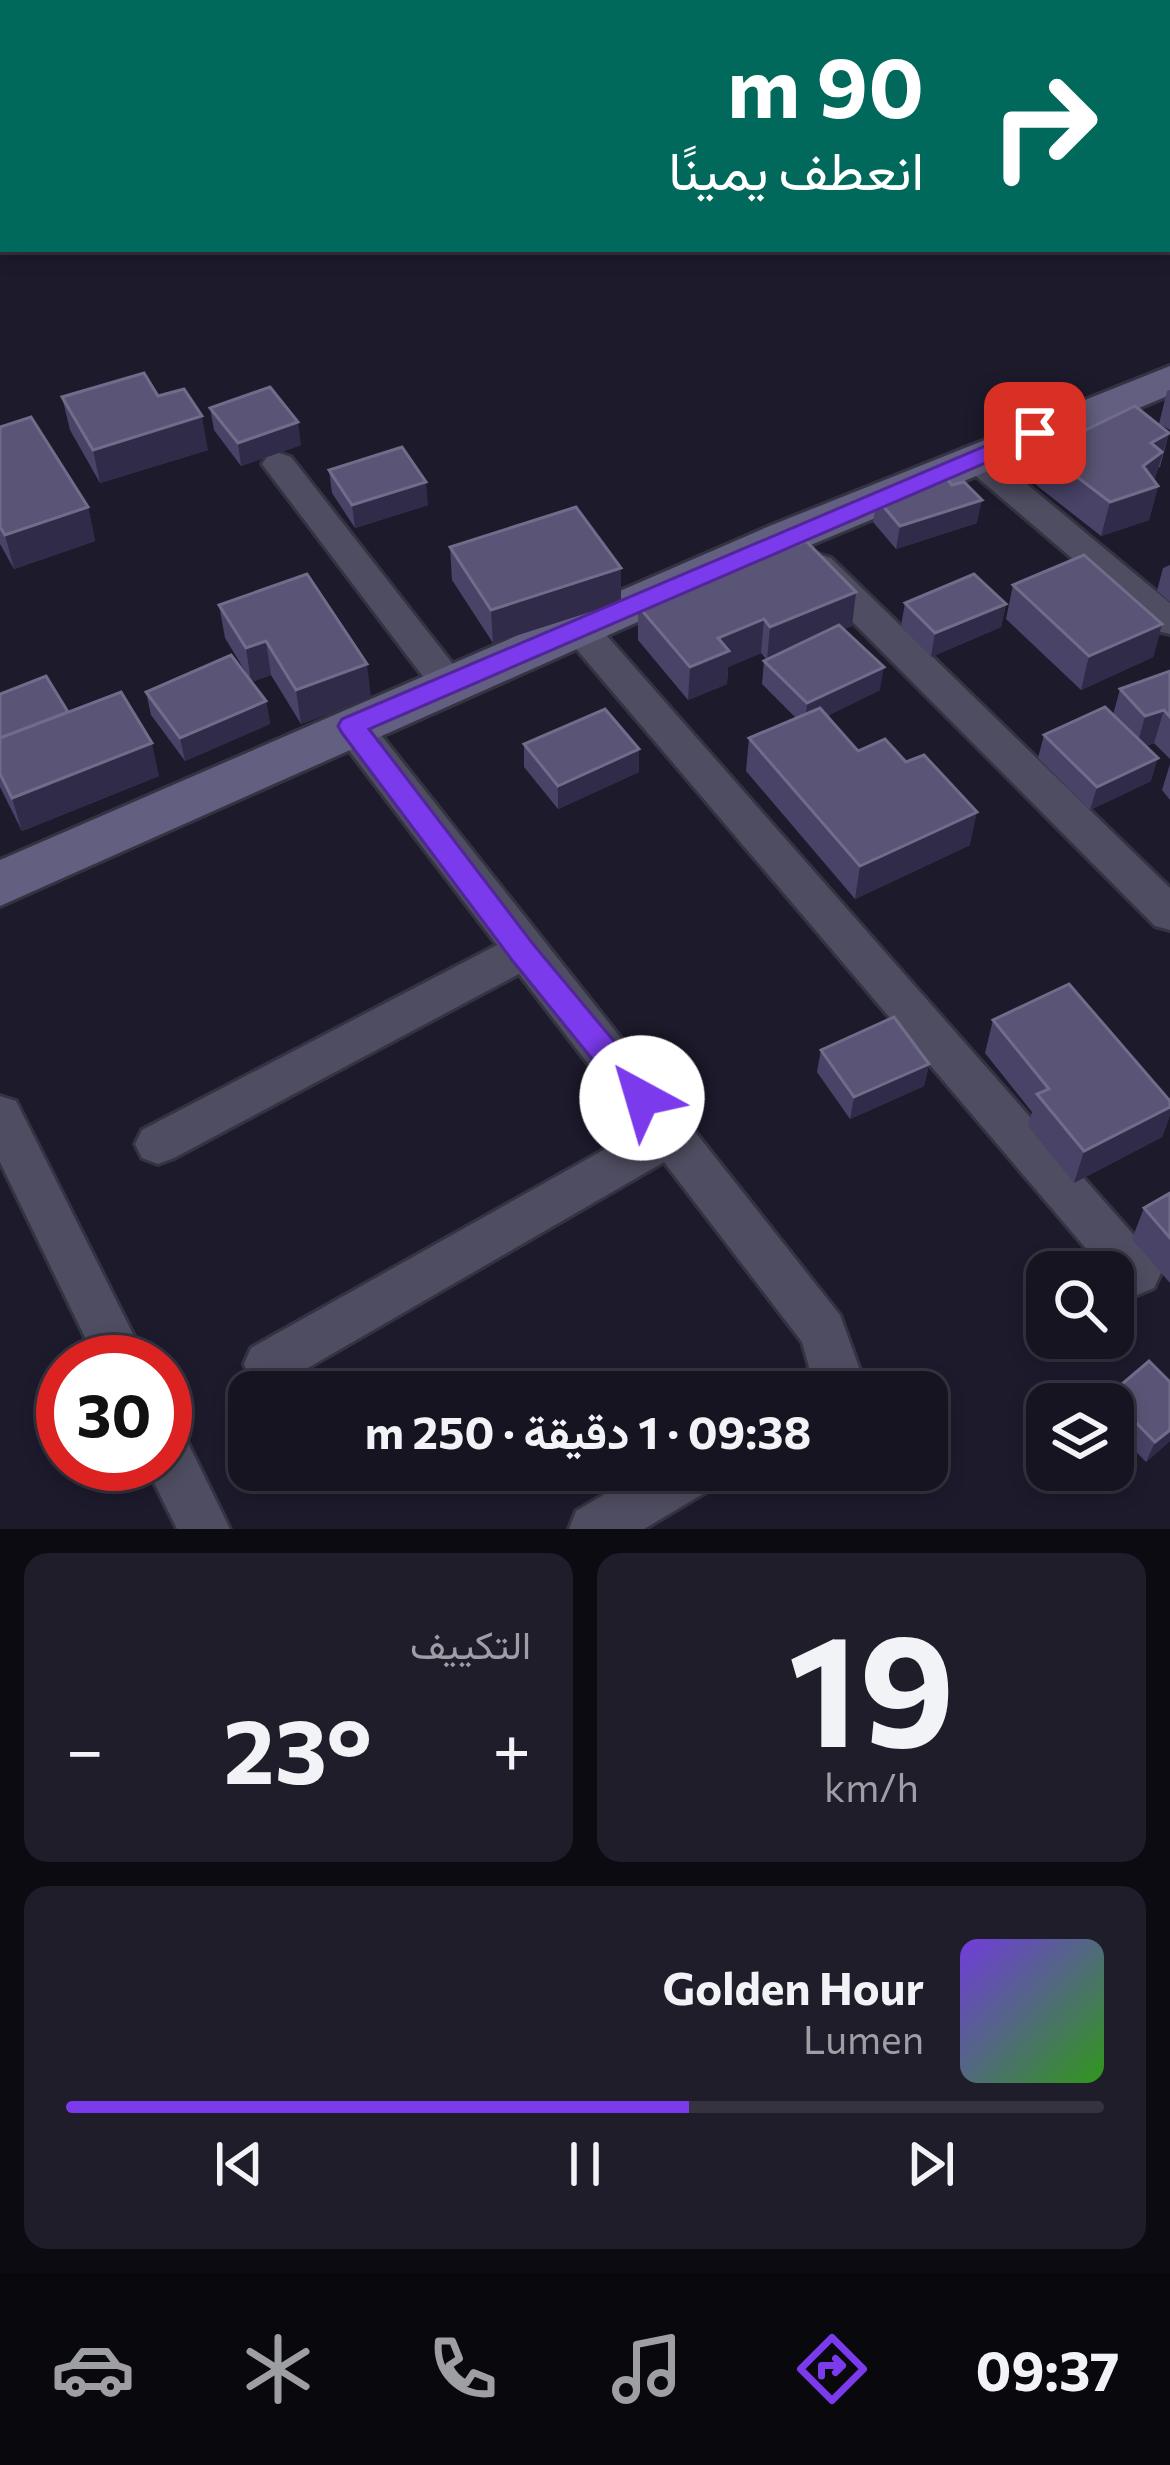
<!DOCTYPE html>
<html lang="ar">
<meta charset="utf-8">
<style>
:root{--surface:#161421;--page:#1f1d2a;--text:#f1f3f6;--muted:#9e9ea5;--line:#35333f;--accent:#7c3aed}
body{margin:0;font-family:Commissioner,Vazirmatn,sans-serif;background:var(--page);color:var(--text);direction:rtl;height:100vh;display:flex;flex-direction:column;font-size:45px;white-space:nowrap}
*{box-sizing:border-box;margin:0}
p{font-size:39px;color:var(--muted)}
.icon{flex:none;width:66px;height:66px;fill:none;stroke:currentColor;stroke-width:2;stroke-linecap:round;stroke-linejoin:round}
.map{position:relative;height:1529px;overflow:hidden;direction:ltr}
.side{display:flex;flex-direction:column;gap:24px;padding:24px;background:#0c0b12;flex:1}
.side>*{flex:none}
.banner{position:absolute;left:0px;top:0px;width:1170px;height:252px;box-shadow:0 6px 18px #0003,0 0 0 3px var(--line);direction:rtl;background:#00695c;color:#fff;overflow:hidden}
.buttons{position:absolute;left:1026px;top:1251px;display:grid;gap:24px}
.buttons a{display:grid;place-items:center;width:108px;height:108px;border-radius:24px;background:var(--surface);box-shadow:0 6px 18px #0003,0 0 0 3px var(--line);font-size:60px}
.speed{position:absolute;left:36px;top:1335px;display:flex;gap:24px;font-size:60px;font-weight:700;text-align:center}
.speed>*{display:grid;place-content:center;width:156px;height:156px;border-radius:50%;background:var(--surface);box-shadow:0 6px 18px #0003,0 0 0 3px var(--line);line-height:1}
.speed .limit{border:18px solid #d22;background:#fff;color:#111}
.pin{position:absolute;display:grid;place-items:center;width:102px;height:102px;color:#fff;margin:-51px;border-radius:24px;box-shadow:0 6px 18px #0006}
.me{position:absolute;width:132px;margin:-66px;rotate:321deg;stroke-linejoin:round;filter:drop-shadow(0 0 9px #0008)}
.turn{display:flex;align-items:center;gap:42px;height:252px;padding:0 48px;font-size:54px}
.turn .icon{width:156px;height:156px;stroke-width:2.5}
.turn b{display:block;font-size:84px;line-height:102px}
.big{font-size:90px;font-weight:700;line-height:1.1}
.side .widget{flex:1;display:flex;flex-direction:column;justify-content:center;gap:18px;min-width:0;padding:0 42px;border-radius:24px;background:var(--page)}
.side .dial{align-items:center;gap:0}
.dial b{font-size:156px;line-height:1}
.song{display:flex;align-items:center;gap:36px}
.cover{width:144px;height:144px;border-radius:18px;background:linear-gradient(135deg,hsl(260 70% 55%),hsl(110 70% 35%))}
.played{height:12px;border-radius:6px;background:linear-gradient(90deg,var(--accent) 60%,var(--line) 60%)}
.keys{display:flex;justify-content:space-around;direction:ltr}
.heat{display:flex;justify-content:space-between;align-items:center;font-size:66px;direction:ltr}
.side .tiles{flex:1;display:grid;gap:24px;grid-template-columns:1fr 1fr}
.widget:last-child{grid-column:span 2}
.trip{position:absolute;left:228px;top:1371px;width:720px;height:120px;border-radius:24px;background:var(--surface);box-shadow:0 6px 18px #0003,0 0 0 3px var(--line);font-weight:700;line-height:120px;text-align:center;direction:rtl}
.tab-bar{display:flex;height:192px;justify-content:space-around;align-items:center;background:#09080d;color:var(--muted)}
.tab-bar .icon{width:84px;height:84px}
.tab-bar .on{color:var(--accent)}
.tab-bar b{font-size:54px;color:var(--text)}
.map>svg:first-child{display:block}
.lines{fill:none;stroke-linecap:round;stroke-linejoin:round}
.street-casing{stroke:#343341;stroke-width:6}
.secondary-casing{stroke:#343341;stroke-width:6}
.street{fill:#4f4d61;fill-rule:evenodd}
.secondary{fill:#635f80;fill-rule:evenodd}
.wall{fill:#484367}
.shaded-wall{fill:#302b49}
.building{fill:#5a5576;stroke:#706c8a;stroke-width:3}
.route{fill:#7c3aed;stroke:#51269a;stroke-width:3}
</style>
<div class="map">
<svg width="1170" height="1529" viewBox="0 0 1170 1529">
<rect width="100%" height="100%" fill="#1d1a2c"/>
<g class="lines">
<g class="street-casing">
<g id="street">
<path d="M594,0H630L592,3Z"/>
<path d="M975,447L987,451L1170,603V634L1157,631L963,465L958,458L963,451Z"/>
<path d="M279,453L291,457L463,677L469,686L463,695L450,699L437,695L262,464L267,457Z"/>
<path d="M818,554L831,558L1170,888V930L1155,926L805,574L800,566L805,558Z"/>
<path d="M580,616L593,620L1154,1258L1161,1273L1154,1288L1137,1295L1120,1288L1113,1272H1106L567,638L562,629L567,620Z"/>
<path d="M352,712L366,716L840,1315L860,1370L849,1392H797L809,1367L802,1342L664,1162L287,1380L269,1387L251,1380L244,1364L251,1348L639,1130L519,974L174,1158L158,1164L142,1158L135,1144L142,1130L497,945L338,736L333,726L338,716Z"/>
<path d="M0,1096L16,1101L147,1362H97L0,1162Z"/>
<path d="M165,1425L183,1433L230,1529H177L145,1464H165Z"/>
<path d="M646,1470H721L713,1488L644,1529H569L576,1511Z"/>
</g>
</g>
<g class="secondary-casing">
<path id="secondary" d="M1170,366V395L806,547L0,906V860L772,525Z"/>
</g>
<use href="#street" class="street"/>
<use href="#secondary" class="secondary"/>
</g>
<g class="wall">
<path d="M1167,48H1170V95L1167,92Z"/>
<path d="M1170,390V430L1159,424L1167,391Z"/>
<path d="M158,396L208,450L100,483L70,430L62,397Z"/>
<path d="M210,408L301,445L241,466L214,430Z"/>
<path d="M0,427L88,507L95,541L14,569L0,544Z"/>
<path d="M1169,433L1160,467L1158,468L1154,481L1158,486L1149,520L1101,536L1036,485L1043,451Z"/>
<path d="M329,470L428,505L355,528L332,493Z"/>
<path d="M952,485L977,523L896,549L873,522L877,499Z"/>
<path d="M450,547L621,568V602L493,643L452,580Z"/>
<path d="M1170,565V602L1157,591L1163,568Z"/>
<path d="M1013,585L1162,624L1153,657L1081,690L1006,619Z"/>
<path d="M856,592L852,626L843,629L880,690L827,716L858,751L970,845L855,899L746,771L749,738L796,718L762,684L764,661L767,660L761,653L728,667L727,684L688,700L638,640V606Z"/>
<path d="M905,603L1006,604L1001,627L931,657L901,626Z"/>
<path d="M219,605L371,698L301,724L271,675L251,682L266,701L270,724L185,761L151,715L146,692L251,681L225,638Z"/>
<path d="M1170,671V759L1154,743L1146,746L1151,781L1090,810L1038,758L1044,735L1113,715L1120,689Z"/>
<path d="M0,694L68,712L159,776L22,831L0,787Z"/>
<path d="M524,744L639,772L558,809L524,767Z"/>
<path d="M1170,764V800L1162,790Z"/>
<path d="M993,1020L1170,1101V1115L1162,1137L1074,1183L1028,1126L1032,1112L985,1053Z"/>
<path d="M821,1050L929,1064L924,1086L850,1119L817,1072Z"/>
<path d="M1170,1193V1283L1132,1239L1144,1208Z"/>
<path d="M1109,1395L1170,1441L1146,1462L1113,1428V1404H1105Z"/>
</g>
<g class="shaded-wall">
<path d="M3,128V151L0,152V129Z"/>
<path d="M202,416L208,450L100,483L93,450Z"/>
<path d="M298,422L301,445L241,466L238,443Z"/>
<path d="M1169,433L1153,485L1158,486L1149,520L1101,536L1110,502L1143,466L1151,443Z"/>
<path d="M426,482L428,505L355,528L352,505Z"/>
<path d="M982,500L977,523L896,549L900,526Z"/>
<path d="M88,507L95,541L14,569L5,535Z"/>
<path d="M621,568V602L493,643L491,610Z"/>
<path d="M856,592L852,626L767,660L770,627Z"/>
<path d="M1006,604L1001,627L931,657L935,633Z"/>
<path d="M764,619L761,653L728,667L727,684L688,700L690,667L718,638Z"/>
<path d="M1162,624L1153,657L1081,690L1089,656Z"/>
<path d="M266,641L271,675L251,682L246,648Z"/>
<path d="M367,664L371,698L301,724L296,690Z"/>
<path d="M884,667L880,690L805,727L807,703Z"/>
<path d="M266,701L270,724L185,761L180,738Z"/>
<path d="M1164,710L1154,743L1136,750L1145,716Z"/>
<path d="M152,743L159,776L22,831L12,798Z"/>
<path d="M639,749V772L558,809V786Z"/>
<path d="M1158,758L1151,781L1090,810L1097,787Z"/>
<path d="M977,812L970,845L855,899L860,866Z"/>
<path d="M929,1064L924,1086L850,1119L854,1097Z"/>
<path d="M1170,1107V1115L1162,1137L1074,1183L1084,1151Z"/>
<path d="M1170,1430V1441L1146,1462L1155,1442Z"/>
</g>
<g class="building">
<path d="M1109,0H1134L1125,3H1114Z"/>
<path d="M1167,48H1170V69L1167,66Z"/>
<path d="M0,86H3V128L0,129Z"/>
<path d="M144,373L158,396L184,389L202,416L93,450L62,397Z"/>
<path d="M270,387L298,422L238,443L210,408Z"/>
<path d="M1135,406L1169,433L1151,443L1162,452L1143,466L1158,486L1110,502L1043,451Z"/>
<path d="M31,417L88,507L5,535L0,527V427Z"/>
<path d="M402,447L426,482L352,505L329,470Z"/>
<path d="M946,478L952,485L964,482L982,500L900,526L877,499Z"/>
<path d="M576,507L621,568L491,610L450,547Z"/>
<path d="M806,541L856,592L770,627L764,619L718,638L729,651L690,667L638,606Z"/>
<path d="M1084,555L1162,624L1089,656L1013,585Z"/>
<path d="M307,574L367,664L296,690L266,641L246,648L219,605Z"/>
<path d="M974,574L1006,604L935,633L905,603Z"/>
<path d="M839,625L884,667L807,703L764,661Z"/>
<path d="M231,655L266,701L180,738L146,692Z"/>
<path d="M1170,671V717L1164,710L1145,716L1120,689Z"/>
<path d="M46,676L68,712L0,738V694Z"/>
<path d="M121,692L152,743L12,798L0,774V738Z"/>
<path d="M1105,707L1158,758L1097,787L1044,735Z"/>
<path d="M820,708L858,751L885,739L906,762L924,755L977,812L860,866L749,738Z"/>
<path d="M605,709L639,749L558,786L524,744Z"/>
<path d="M1069,984L1170,1101V1107L1084,1151L1037,1094L1049,1089L993,1020Z"/>
<path d="M894,1017L929,1064L854,1097L821,1050Z"/>
<path d="M1170,1193V1238L1144,1208Z"/>
<path d="M1149,1361L1170,1382V1430L1155,1442L1109,1395Z"/>
</g>
<path class="route" d="M1035,425L1043,428V438L369,729L533,944L653,1088L657,1098L653,1107L642,1111L631,1107L512,960L342,733L338,726L342,719Z"/>
</svg>
<div class="buttons">
<a><svg class="icon" aria-label="search" viewBox="0 0 24 24"><circle cx="10" cy="10" r="6"/><path d="M15 15l6 6"/></svg></a>
<a><svg class="icon" aria-label="layers" viewBox="0 0 24 24"><path d="M12 4l9 5-9 5-9-5zM3 14l9 5 9-5"/></svg></a>
</div>
<div class="speed"><div class="limit">30</div></div>
<div class="pin" style="left:1035px;top:433px;background:#d93025"><svg class="icon" aria-label="arrive" viewBox="0 0 24 24"><path d="M6 21V4h12l-3 4 3 4H6"/></svg></div>
<svg class="me" style="left:642px;top:1098px" viewBox="-20 -20 40 40"><circle r="19" fill="#fff"/><path d="M0-13L10 11 0 6-10 11z" fill="#7c3aed"/></svg>
<div class="trip">09:38 · 1 دقيقة · 250 m</div>
<div class="banner">
<div class="turn"><svg class="icon" aria-label="right" viewBox="0 0 24 24"><path d="M7 20v-9h11M14 6l5 5-5 5"/></svg><div><b>90 m</b>انعطف يمينًا</div></div>
</div>
</div>
<section class="side">
<div class="tiles">
<div class="widget dial"><b>19</b><p>km/h</p></div>
<div class="widget"><p>التكييف</p>
<div class="heat"><a>−</a><b class="big">23°</b><a>+</a></div>
</div>
<div class="widget">
<div class="song"><i class="cover"></i><div><b>Golden Hour</b><p>Lumen</p></div></div>
<div class="played"></div>
<div class="keys"><svg class="icon" aria-label="previous" viewBox="0 0 24 24"><path d="M18 5L8 12l10 7zM5 5v14"/></svg><svg class="icon" aria-label="pause" viewBox="0 0 24 24"><path d="M8 5v14M16 5v14"/></svg><svg class="icon" aria-label="next" viewBox="0 0 24 24"><path d="M6 5l10 7-10 7zM19 5v14"/></svg></div>
</div>
</div>
</section>
<nav class="tab-bar">
<b>09:37</b>
<svg class="icon on" aria-label="directions" viewBox="0 0 24 24"><path d="M12 3l9 9-9 9-9-9zM9 14v-3h6M13 9l2 2-2 2"/></svg>
<svg class="icon" aria-label="music" viewBox="0 0 24 24"><path d="M9 18V5l10-2v13"/><circle cx="6" cy="18" r="3"/><circle cx="16" cy="16" r="3"/></svg>
<svg class="icon" aria-label="phone" viewBox="0 0 24 24"><path d="M5 4h4l2 5-3 2q2 4 5 5l2-3 5 2v4C11 20 4 13 5 4z"/></svg>
<svg class="icon" aria-label="climate" viewBox="0 0 24 24"><path d="M12 3v18M4 7l16 10M4 17L20 7"/></svg>
<svg class="icon" aria-label="car" viewBox="0 0 24 24"><path d="M5 17H2v-5l4-1 3-4h7l3 4 3 1v5h-3M9 17h6M6 11h13"/><circle cx="7" cy="17" r="2"/><circle cx="17" cy="17" r="2"/></svg>
</nav>
